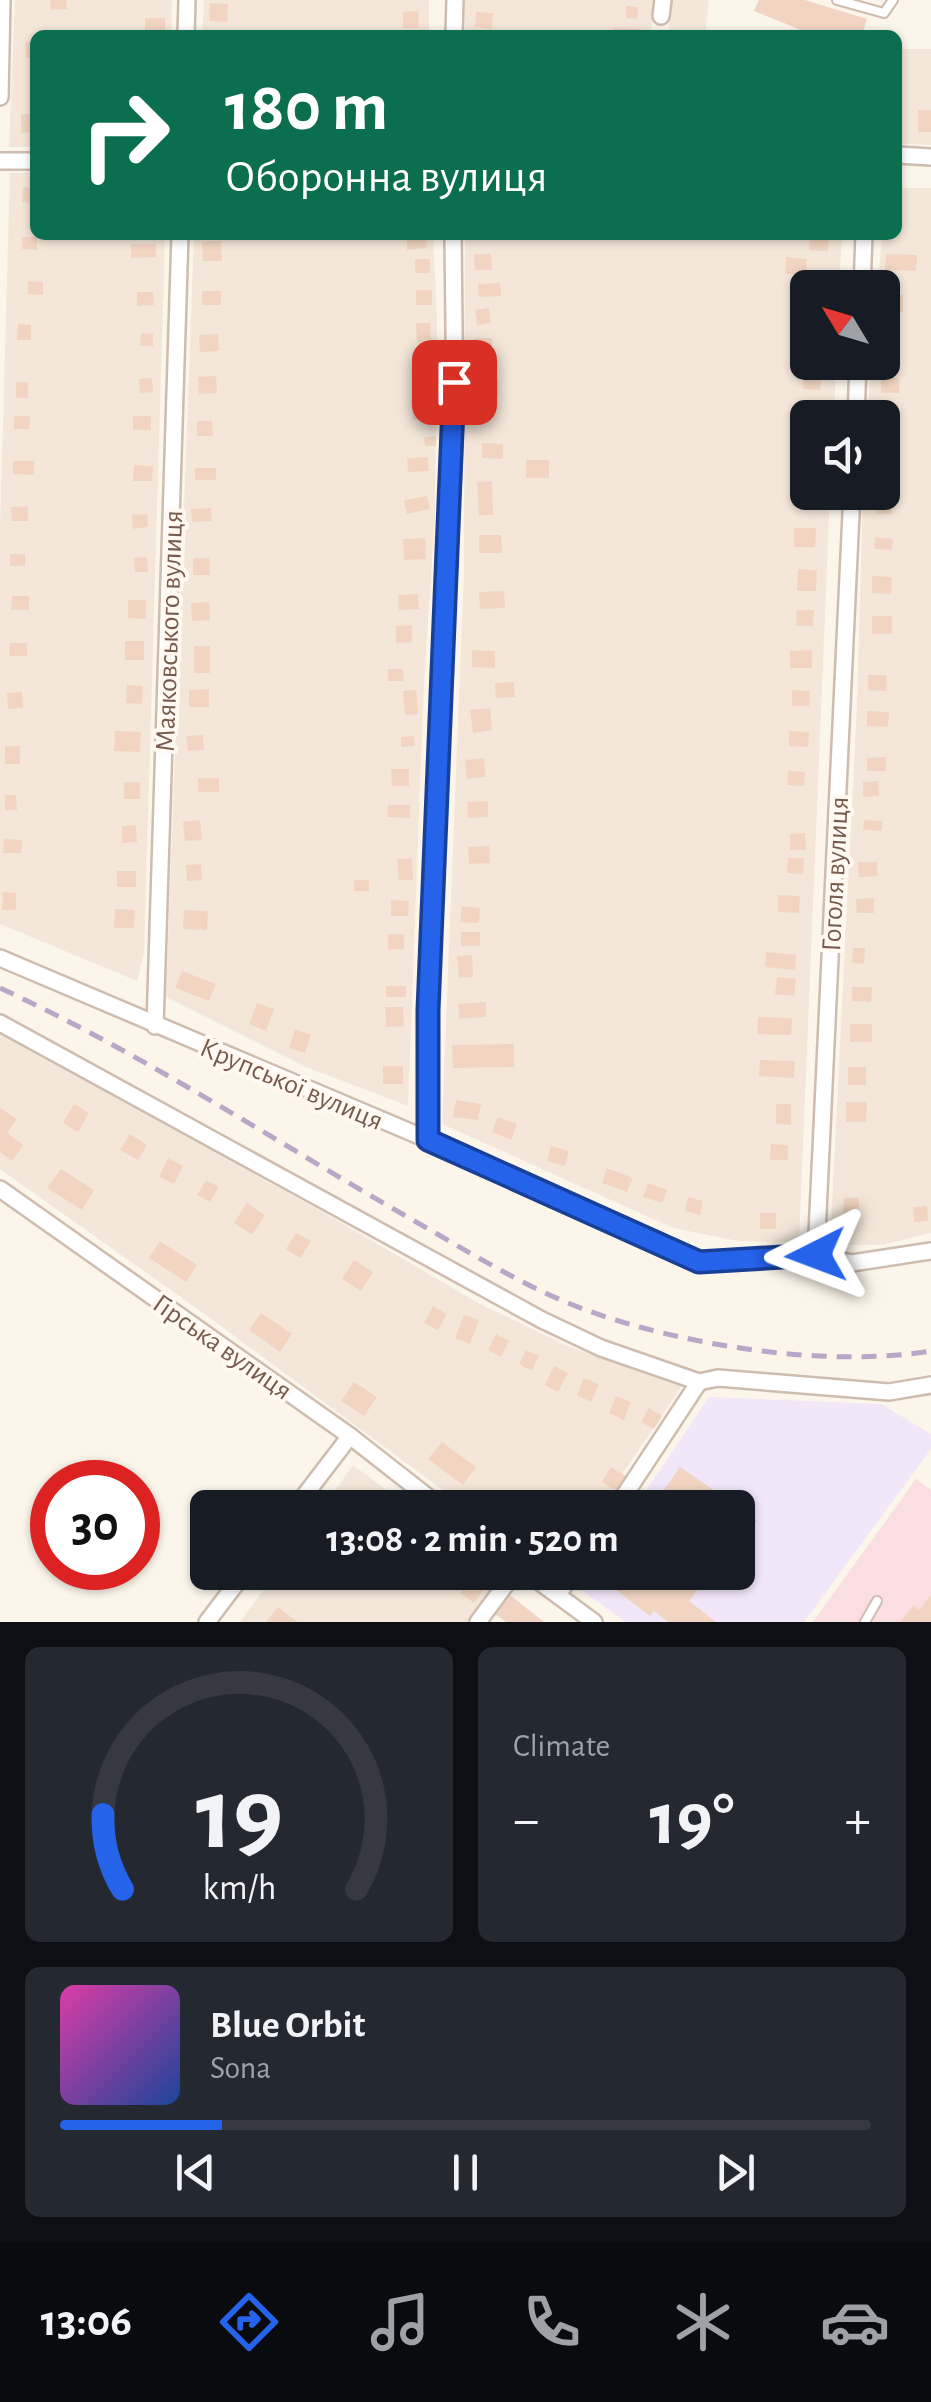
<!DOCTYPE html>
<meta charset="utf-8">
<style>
:root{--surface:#171b24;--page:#242831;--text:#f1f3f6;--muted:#9ea1a6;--line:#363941;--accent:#2563eb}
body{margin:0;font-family:"Alegreya Sans",sans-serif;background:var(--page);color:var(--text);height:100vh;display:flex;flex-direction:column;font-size:38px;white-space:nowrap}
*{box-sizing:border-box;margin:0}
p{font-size:32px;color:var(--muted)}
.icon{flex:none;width:55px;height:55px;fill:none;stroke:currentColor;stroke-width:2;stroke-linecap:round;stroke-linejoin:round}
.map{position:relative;height:1622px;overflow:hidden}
.details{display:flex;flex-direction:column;gap:25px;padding:25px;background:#0d0f14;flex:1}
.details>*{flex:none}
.banner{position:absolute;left:30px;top:30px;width:872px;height:210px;border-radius:15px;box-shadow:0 2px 8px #0004;background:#0b6e4f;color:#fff;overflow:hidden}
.needle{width:65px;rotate:308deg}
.controls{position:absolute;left:790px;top:270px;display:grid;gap:20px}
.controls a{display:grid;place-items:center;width:110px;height:110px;border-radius:15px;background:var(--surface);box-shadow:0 2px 8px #0004;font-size:50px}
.speed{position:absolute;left:30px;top:1460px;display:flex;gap:20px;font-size:50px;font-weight:700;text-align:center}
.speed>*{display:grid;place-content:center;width:130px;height:130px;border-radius:50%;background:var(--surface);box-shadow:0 2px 8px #0004;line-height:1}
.speed .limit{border:15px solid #d22;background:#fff;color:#111}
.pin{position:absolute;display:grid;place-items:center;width:85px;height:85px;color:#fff;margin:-42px;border-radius:20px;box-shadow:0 5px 15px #0006}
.me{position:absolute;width:110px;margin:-55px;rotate:267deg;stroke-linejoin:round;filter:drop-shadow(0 0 8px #0008)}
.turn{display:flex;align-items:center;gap:35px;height:210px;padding:0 30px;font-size:45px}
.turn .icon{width:130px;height:130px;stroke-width:2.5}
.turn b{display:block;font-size:70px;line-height:85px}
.big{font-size:75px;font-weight:700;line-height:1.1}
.details .card{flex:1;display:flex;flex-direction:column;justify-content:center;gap:15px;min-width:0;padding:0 35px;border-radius:15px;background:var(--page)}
.details .dial{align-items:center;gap:0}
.dial svg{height:260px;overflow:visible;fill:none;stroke:var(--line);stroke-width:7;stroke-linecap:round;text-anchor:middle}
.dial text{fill:var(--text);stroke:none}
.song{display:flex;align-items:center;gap:30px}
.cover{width:120px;height:120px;border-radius:15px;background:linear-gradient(135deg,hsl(320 70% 55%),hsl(220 70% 35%))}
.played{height:10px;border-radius:5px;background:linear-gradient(90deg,var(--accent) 20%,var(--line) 20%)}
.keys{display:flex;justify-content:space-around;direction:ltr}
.heat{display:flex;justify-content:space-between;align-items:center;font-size:55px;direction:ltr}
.details .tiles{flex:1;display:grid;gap:25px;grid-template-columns:1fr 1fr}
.card:last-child{grid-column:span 2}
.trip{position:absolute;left:190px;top:1490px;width:565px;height:100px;border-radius:15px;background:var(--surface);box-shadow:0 2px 8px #0004;font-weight:700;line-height:100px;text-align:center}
.menu{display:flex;height:160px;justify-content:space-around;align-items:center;background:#090b0e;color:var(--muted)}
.menu .icon{width:70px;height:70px}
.menu .current{color:var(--accent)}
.menu b{font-size:45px;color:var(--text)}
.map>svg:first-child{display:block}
.residential{fill:#f4e7d9}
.education{fill:#f2e6f9}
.medical{fill:#fadee1}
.building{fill:#f1d5c2}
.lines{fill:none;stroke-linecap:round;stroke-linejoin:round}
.lane-casing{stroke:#cebdaf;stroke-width:12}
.street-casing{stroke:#cebdaf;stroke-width:20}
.lane{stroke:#fff;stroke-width:8}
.street{stroke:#fff;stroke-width:15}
.rail{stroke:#b9a7c7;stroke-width:5;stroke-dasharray:15 10;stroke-linecap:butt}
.route-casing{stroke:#184099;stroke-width:25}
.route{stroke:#2563eb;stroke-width:18}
.labels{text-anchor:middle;stroke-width:8;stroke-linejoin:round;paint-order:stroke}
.street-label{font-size:28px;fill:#775c4d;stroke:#fff9f1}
</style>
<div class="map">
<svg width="931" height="1622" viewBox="0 0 931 1622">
<rect width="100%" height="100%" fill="#fcf5ea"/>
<g class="residential">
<path d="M15,0H172L171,35H35V147H9Z"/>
<path d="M204,0H429V35H202Z"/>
<path d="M465,0H654L651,35H465Z"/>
<path d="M672,0H709L705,35H668Z"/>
<path d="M898,49H931V145L898,144Z"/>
<path d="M35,172V235H165L144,953L137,981L0,924V529L10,173Z"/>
<path d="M898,188H931V1233L882,1245H830L857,706L863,493L882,492V418L867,417L872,363L882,362V288L878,287L882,235H898Z"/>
<path d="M194,235H433L437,318L435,515L424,683L408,1106L306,1067L166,997Z"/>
<path d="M465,235H842L839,287L808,288V362L836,363L834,417L808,418V492L830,493L799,1242L738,1241L673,1228L442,1124L464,572Z"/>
<path d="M0,1035L314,1207L480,1304L570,1347L681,1387L600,1507H466L210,1318L0,1169Z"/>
<path d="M353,1465L409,1507H323Z"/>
<path d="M495,1572L502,1578L469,1622H240L276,1573Z"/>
</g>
<path class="education" d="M709,1397L881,1404L931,1434V1449L804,1622H626L581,1590L592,1573L738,1572V1508L635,1507Z"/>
<path class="medical" d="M916,1479L931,1490V1622H813Z"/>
<g class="building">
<path d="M50,0H66L67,9L51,10Z"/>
<path d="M759,0H805L867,19L862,35H814L754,11Z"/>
<path d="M210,3L228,4L227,22L209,21Z"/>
<path d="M626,6L638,7L637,19L626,18Z"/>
<path d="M418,11L419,28H403V12Z"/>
<path d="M476,12L493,13L492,29L475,27Z"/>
<rect x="145" y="18" width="20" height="13"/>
<path d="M614,28L641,29V35H614Z"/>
<rect x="26" y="42" width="9" height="16"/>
<rect x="918" y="110" width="13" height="22"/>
<path d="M21,114H35V132L21,133Z"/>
<path d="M23,187L35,188V203L22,202Z"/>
<path d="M426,236L427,248L407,250V238Z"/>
<path d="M22,237H37V250L22,249Z"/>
<path d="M810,238L829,239L828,251L809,250Z"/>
<path d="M221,241L222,261H203L202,242Z"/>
<path d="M131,244H156V257L131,258Z"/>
<path d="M474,254H491L492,270H475Z"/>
<path d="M886,254L917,255L916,271L885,270Z"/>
<path d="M786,257L807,259L806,275L785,274Z"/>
<rect x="415" y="259" width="15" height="14"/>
<path d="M28,281L43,282V295L28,294Z"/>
<path d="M814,281L831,282V288H813Z"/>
<path d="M500,283L501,296L479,297L478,284Z"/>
<rect x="416" y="290" width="16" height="15"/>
<rect x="202" y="291" width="19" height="14"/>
<path d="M137,292H153L154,305L137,306Z"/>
<rect x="886" y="295" width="17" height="17"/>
<path d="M489,308L491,323L477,325L475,310Z"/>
<path d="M416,323H430L431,342H417Z"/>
<path d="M18,324L31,325V340H17Z"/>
<path d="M141,333L153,334V346H140Z"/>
<path d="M218,334L219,351L200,352L199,335Z"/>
<rect x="474" y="338" width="18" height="16"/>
<path d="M884,341H898V357L884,356Z"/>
<path d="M434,358L435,370L421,371L420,359Z"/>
<path d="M805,371L822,373L820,390L803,389Z"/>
<path d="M216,376L217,393L199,394L198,377Z"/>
<rect x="414" y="376" width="16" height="13"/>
<path d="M152,378L153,392L140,393L139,379Z"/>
<rect x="881" y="378" width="18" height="15"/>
<path d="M498,379V397L478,398V380Z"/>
<rect x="16" y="382" width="12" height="16"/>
<path d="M423,399L425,419L413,420L411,400Z"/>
<path d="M805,406L822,407L821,418H805Z"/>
<path d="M14,416H30L29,429H14Z"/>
<rect x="133" y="416" width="18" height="14"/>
<path d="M197,421H212L213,436H197Z"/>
<rect x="882" y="433" width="17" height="15"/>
<path d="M436,436V446H425L424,437Z"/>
<path d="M482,443L503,444V459L482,458Z"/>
<path d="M428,457L429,471L408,472L407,458Z"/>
<rect x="882" y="457" width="12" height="15"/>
<rect x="526" y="460" width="23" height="18"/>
<path d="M13,461H34V475L13,474Z"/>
<path d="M134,465L153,466L152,481H133Z"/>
<rect x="195" y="468" width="21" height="12"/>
<path d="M492,481L493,515H479L477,482Z"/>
<path d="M793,487H808L810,506H793Z"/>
<path d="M427,496L430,509L407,514L404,500Z"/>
<rect x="876" y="500" width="16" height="14"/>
<path d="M28,506V521H12L11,507Z"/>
<path d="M211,508L212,521L192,522L191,509Z"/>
<path d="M147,514L148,527L133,529L132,515Z"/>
<path d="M794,528H816L815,547H794Z"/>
<path d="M479,535H501L502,553H479Z"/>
<path d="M875,537L893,539L892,550L874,549Z"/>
<path d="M425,538L426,559L404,560L403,539Z"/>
<rect x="10" y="554" width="15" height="12"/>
<path d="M147,557L148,572H135L134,558Z"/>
<path d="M193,558H209L210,575H193Z"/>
<path d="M798,569L817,570L816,591H797Z"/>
<path d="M872,576L892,577L891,594L872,593Z"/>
<path d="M504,591L505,608L480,609L479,592Z"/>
<path d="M418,594L419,609L399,610L398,595Z"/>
<path d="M12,596H29V610H11Z"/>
<path d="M128,600H146V619L128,618Z"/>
<path d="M209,602L210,620L192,621L191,603Z"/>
<path d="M797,610H814L813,626H796Z"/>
<rect x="872" y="616" width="20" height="18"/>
<path d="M412,625V642L396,643V626Z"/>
<rect x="125" y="641" width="19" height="19"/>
<path d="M10,643H27V656H9Z"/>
<rect x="194" y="646" width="16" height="27"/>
<path d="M472,650L495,651V668L472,667Z"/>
<path d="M812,650V668H790V651Z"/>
<path d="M388,669H403L404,681H388Z"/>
<path d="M868,675H887L886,691L868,690Z"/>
<path d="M514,682L515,697L496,698L495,683Z"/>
<path d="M127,685L143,686L142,704L126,703Z"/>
<path d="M209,689V707H189V690Z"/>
<path d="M416,690L418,714L405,715L403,691Z"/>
<path d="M792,690L810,691L809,706H792Z"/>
<path d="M22,692L23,708L8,709L7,693Z"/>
<path d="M490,708L492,730L473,733L470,710Z"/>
<path d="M867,711L889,712L888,727L867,726Z"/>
<path d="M115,731L141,732L140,752L114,751Z"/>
<path d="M789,731L809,732L808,747L789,746Z"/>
<path d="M203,735L204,750L188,751L186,736Z"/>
<path d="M414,736L415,746L401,747V737Z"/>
<rect x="5" y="746" width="15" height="18"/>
<path d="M886,757V771H867V758Z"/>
<path d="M484,758L486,777L467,779L465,760Z"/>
<path d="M391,769H409V786H392Z"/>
<path d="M788,771L805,772L804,786L787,785Z"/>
<rect x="198" y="778" width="21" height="14"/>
<path d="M878,781L879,796L863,797V782Z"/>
<rect x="124" y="782" width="16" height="17"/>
<path d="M5,795H16L17,810H5Z"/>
<path d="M488,801V817L468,818L467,802Z"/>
<path d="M388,805H410V818L387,817Z"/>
<path d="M200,820L202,840L185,841L183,822Z"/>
<path d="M864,820L882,821V831L863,830Z"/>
<path d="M136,825L137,842L122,843V826Z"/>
<path d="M805,833L806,850H790V834Z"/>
<path d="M4,839L22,840L21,853H3Z"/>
<path d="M489,846L490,863L469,864L468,847Z"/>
<path d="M412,858L413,880H399L397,859Z"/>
<path d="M788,858H804L803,874L787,873Z"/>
<path d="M858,862H877L878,876L859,877Z"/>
<path d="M201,864L202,880L187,881L186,865Z"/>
<rect x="117" y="871" width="19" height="16"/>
<rect x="354" y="880" width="15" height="11"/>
<path d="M3,892L16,893V910H2Z"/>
<path d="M778,895L800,896L799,913L778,912Z"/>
<path d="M874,898V913H857L856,899Z"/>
<path d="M391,900L409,901L408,916H391Z"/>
<path d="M462,906L480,908L479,923L460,922Z"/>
<path d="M115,909L135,910L134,928H114Z"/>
<path d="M184,910L208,911L207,930L183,929Z"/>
<rect x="461" y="932" width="19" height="14"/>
<path d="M388,934H404V949L388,950Z"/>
<path d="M853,948H865L864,964L852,963Z"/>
<path d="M766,952L796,955L795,970L765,967Z"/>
<path d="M472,955L473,977L459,978L457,956Z"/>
<path d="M182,971L216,984L209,1001L175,988Z"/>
<path d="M777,977L796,979L794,996L775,994Z"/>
<rect x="386" y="986" width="20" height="11"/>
<path d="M852,987H872L871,1002L852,1001Z"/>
<path d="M486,1002V1017L459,1019L458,1004Z"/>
<path d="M257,1003L274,1009L266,1031L249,1024Z"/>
<path d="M385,1007H403L404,1026L386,1027Z"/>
<path d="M758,1017L792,1018L791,1035L757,1034Z"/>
<rect x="850" y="1024" width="22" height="18"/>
<path d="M295,1029L311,1035L305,1053L289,1048Z"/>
<path d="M514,1044V1067L453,1068L452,1045Z"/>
<path d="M760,1060L795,1061L794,1078L759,1076Z"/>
<rect x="383" y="1066" width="20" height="18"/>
<rect x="848" y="1067" width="18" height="18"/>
<path d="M456,1100L481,1104L478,1120L453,1117Z"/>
<path d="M846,1102H867L866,1122H846Z"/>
<path d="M74,1104L89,1113L78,1132L63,1123Z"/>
<path d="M776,1104H791V1125L776,1124Z"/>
<path d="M0,1108L17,1119L7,1133L23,1145L12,1161L0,1152Z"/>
<path d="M498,1117L517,1124L511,1140L492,1132Z"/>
<path d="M130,1134L147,1145L138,1160L120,1150Z"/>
<path d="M771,1144L788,1145V1160H770Z"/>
<path d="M551,1146L569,1151L565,1166L547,1161Z"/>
<path d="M168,1158L183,1166L174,1184L159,1177Z"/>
<path d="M607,1168L633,1178L627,1192L602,1183Z"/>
<path d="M61,1169L94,1190L82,1210L47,1188Z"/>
<path d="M206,1180L219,1187L210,1202L197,1195Z"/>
<path d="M648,1183L667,1190L662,1203L643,1197Z"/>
<path d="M688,1197L703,1201L700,1215L685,1211Z"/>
<path d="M844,1198H859V1214H843Z"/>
<path d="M247,1203L265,1215L252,1235L234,1223Z"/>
<path d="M927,1206L928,1221L914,1222L913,1207Z"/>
<rect x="760" y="1213" width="16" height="16"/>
<path d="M296,1233L311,1241L300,1258L286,1249Z"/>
<path d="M160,1241L197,1265L186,1282L149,1258Z"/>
<path d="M354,1260L373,1272L361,1291L342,1279Z"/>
<path d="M433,1306L447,1314L438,1330L424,1323Z"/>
<path d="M261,1313L292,1334L280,1352L249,1330Z"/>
<path d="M464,1315L479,1320L470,1344L455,1338Z"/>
<path d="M496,1334L509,1341L501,1357L488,1350Z"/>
<path d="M526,1350L539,1356L532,1371L519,1364Z"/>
<path d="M554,1366L568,1373L558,1392L545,1385Z"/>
<path d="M584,1378L599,1384L591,1402L577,1395Z"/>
<path d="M354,1382L377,1397L364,1416L341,1401Z"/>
<path d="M616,1396L631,1402L624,1420L609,1413Z"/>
<path d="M649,1408L662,1416L654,1429L641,1422Z"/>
<path d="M442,1442L476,1467L463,1485L428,1459Z"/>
<path d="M611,1467L627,1477L617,1492L602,1482Z"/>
<path d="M680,1467L757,1520L738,1548V1508H680L661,1494Z"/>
<path d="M609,1572H647L658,1580L664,1572H703L708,1576L689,1601L716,1622H668L654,1611L650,1616L603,1580Z"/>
<path d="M469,1579L484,1589L474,1603L460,1593Z"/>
<path d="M510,1595L544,1622H506L495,1614Z"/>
<path d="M931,1595V1622H900L914,1605L919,1610Z"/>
<path d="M278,1607L298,1622H266Z"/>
</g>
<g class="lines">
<g class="lane-casing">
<g id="lane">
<path d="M837,0L884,13L893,0"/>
<path d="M865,1622L877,1601"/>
</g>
</g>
<g class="street-casing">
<g id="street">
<path d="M661,16L663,0"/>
<path d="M186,35L187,0"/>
<path d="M454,35L455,0"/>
<path d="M0,97L2,0"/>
<path d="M898,155L931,157"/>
<path d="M0,161H35"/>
<path d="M862,288L864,235"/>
<path d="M856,418L858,362"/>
<path d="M0,958L429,1140L699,1262L816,1255L852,1263L931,1251"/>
<path d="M0,1023L542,1320L601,1348L699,1382L718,1378L889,1392L931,1385"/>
<path d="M155,1026L180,235"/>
<path d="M429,1140L428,1010L455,419L453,235"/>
<path d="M0,1189L350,1436L442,1508"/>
<path d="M816,1255L852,492"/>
<path d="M295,1508L350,1436"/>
<path d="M616,1508L699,1382"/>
<path d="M526,1572L594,1622"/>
<path d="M558,1595L573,1572"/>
<path d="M207,1622L245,1572"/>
<path d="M478,1622L515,1572"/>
</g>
</g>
<use href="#lane" class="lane"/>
<use href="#street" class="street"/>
<path class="rail" d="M0,988C141,1053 270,1138 404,1215C463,1248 523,1287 586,1310C685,1346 828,1368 931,1351"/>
</g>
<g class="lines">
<g class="route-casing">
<path id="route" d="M454,382L428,1010V1140L699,1262L816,1255"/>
</g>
<use href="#route" class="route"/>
</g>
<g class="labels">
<g class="street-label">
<text transform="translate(168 631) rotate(-88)" y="10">Маяковського вулиця</text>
<text transform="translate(834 874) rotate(-87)" y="10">Гоголя вулиця</text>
<text transform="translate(292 1083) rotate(23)" y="10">Крупської вулиця</text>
<text transform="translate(223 1346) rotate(35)" y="10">Гірська вулиця</text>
</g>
</g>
</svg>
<div class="controls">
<a><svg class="needle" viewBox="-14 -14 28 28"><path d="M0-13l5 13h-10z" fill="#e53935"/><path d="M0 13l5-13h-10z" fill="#9ea1a6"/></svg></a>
<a><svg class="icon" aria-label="sound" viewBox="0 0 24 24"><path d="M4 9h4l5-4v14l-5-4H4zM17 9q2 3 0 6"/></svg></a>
</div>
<div class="speed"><div class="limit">30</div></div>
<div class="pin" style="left:454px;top:382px;background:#d93025"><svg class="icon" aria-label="arrive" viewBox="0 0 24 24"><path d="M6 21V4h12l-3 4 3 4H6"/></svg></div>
<svg class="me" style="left:816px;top:1255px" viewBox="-20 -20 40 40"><path d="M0-17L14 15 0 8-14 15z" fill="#2563eb" stroke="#fff" stroke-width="4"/></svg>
<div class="trip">13:08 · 2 min · 520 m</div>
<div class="banner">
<div class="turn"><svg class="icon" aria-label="right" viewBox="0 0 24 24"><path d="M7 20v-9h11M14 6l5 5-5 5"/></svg><div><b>180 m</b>Оборонна вулиця</div></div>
</div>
</div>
<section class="details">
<div class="tiles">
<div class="card dial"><svg viewBox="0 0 100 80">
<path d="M14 69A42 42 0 1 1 86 69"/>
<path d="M14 69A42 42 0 0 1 8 46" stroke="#2563eb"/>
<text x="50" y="56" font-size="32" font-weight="700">19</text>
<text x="50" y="72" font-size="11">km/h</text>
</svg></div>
<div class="card"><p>Climate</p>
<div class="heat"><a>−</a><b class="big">19°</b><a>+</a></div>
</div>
<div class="card">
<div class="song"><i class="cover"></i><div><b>Blue Orbit</b><p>Sona</p></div></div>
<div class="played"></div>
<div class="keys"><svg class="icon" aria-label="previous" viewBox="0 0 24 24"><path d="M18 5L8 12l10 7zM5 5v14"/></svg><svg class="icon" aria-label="pause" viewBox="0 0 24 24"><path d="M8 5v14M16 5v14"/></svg><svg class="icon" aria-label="next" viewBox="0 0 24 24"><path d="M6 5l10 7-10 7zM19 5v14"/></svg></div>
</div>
</div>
</section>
<nav class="menu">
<b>13:06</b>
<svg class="icon current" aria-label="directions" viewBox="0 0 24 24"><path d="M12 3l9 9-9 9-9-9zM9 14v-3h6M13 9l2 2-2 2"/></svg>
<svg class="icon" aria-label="music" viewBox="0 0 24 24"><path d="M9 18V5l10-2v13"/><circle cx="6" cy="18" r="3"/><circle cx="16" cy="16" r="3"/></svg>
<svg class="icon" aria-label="phone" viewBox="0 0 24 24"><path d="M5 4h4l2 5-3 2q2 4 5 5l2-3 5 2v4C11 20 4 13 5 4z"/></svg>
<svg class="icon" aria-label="climate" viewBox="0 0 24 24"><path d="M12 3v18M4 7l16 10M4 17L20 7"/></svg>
<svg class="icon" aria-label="car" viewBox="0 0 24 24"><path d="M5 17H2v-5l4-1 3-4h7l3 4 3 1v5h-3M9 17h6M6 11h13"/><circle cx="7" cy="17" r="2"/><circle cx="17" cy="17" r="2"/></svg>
</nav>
